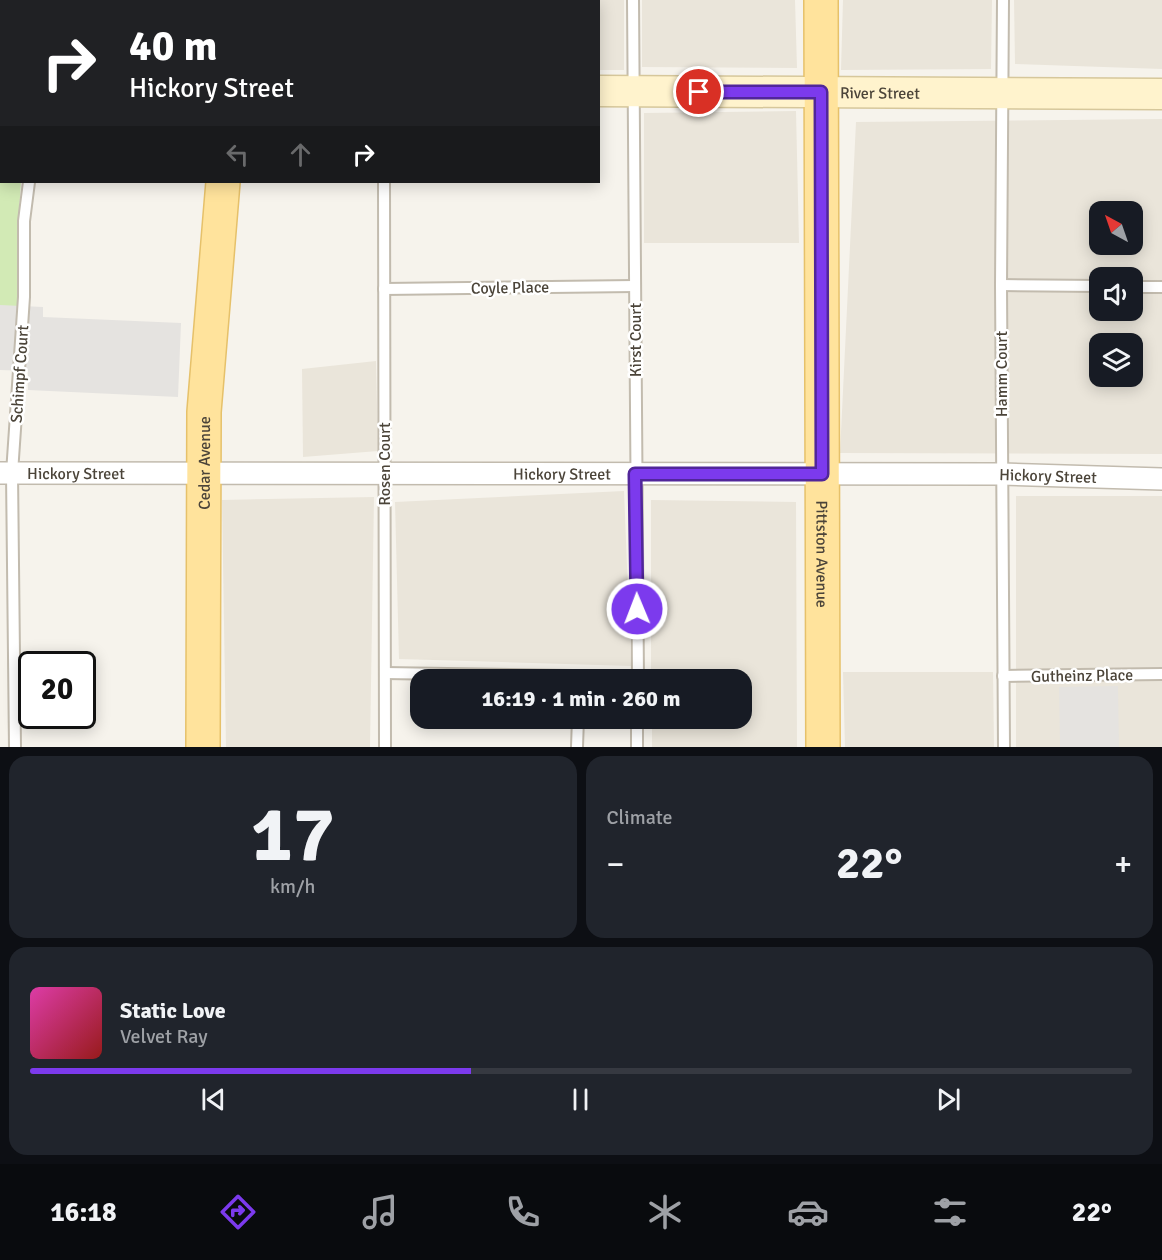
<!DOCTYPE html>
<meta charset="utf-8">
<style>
:root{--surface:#171b24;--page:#20242c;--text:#f1f3f6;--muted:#9ea1a6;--line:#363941;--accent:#7c3aed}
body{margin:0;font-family:Signika,sans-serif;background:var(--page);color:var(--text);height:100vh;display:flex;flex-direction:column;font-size:22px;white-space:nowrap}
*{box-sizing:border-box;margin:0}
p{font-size:20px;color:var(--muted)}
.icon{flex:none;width:33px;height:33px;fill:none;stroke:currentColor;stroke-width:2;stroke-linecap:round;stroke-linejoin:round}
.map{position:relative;height:747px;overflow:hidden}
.side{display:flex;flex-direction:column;gap:9px;padding:9px;background:#0d0f14;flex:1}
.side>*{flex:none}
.top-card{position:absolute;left:0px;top:0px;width:600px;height:183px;box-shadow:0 3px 15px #0003;background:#202124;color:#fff;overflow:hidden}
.needle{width:39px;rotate:320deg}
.controls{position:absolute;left:1089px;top:201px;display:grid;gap:12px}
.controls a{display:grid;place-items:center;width:54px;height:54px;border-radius:12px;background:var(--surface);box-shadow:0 3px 15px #0003;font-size:30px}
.speed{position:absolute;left:18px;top:651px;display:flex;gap:12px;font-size:30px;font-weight:700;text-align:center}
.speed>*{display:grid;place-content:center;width:78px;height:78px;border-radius:50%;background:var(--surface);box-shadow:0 3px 15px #0003;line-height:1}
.speed .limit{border:3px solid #111;border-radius:9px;background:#fff;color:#111}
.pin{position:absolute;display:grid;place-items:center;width:51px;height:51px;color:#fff;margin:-26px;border:3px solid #fff;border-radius:50%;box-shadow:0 2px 6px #0007}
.me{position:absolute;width:66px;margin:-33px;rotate:359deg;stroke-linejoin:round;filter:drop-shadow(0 0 4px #0008)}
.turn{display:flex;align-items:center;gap:21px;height:126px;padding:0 30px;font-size:27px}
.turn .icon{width:78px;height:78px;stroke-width:2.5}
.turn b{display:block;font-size:42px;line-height:51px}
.lanes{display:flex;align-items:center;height:57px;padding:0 30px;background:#0003;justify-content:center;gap:30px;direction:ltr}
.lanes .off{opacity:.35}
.big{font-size:45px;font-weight:700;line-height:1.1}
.side .widget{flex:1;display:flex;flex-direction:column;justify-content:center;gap:9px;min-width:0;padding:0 21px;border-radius:18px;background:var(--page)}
.side .dial{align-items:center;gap:0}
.dial b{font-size:78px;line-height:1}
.song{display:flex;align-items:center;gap:18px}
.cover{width:72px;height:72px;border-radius:9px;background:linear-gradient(135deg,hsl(320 70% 55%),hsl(0 70% 35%))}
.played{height:6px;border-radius:3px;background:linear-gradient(90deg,var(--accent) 40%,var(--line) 40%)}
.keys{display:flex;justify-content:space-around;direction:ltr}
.heat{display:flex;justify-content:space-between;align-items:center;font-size:33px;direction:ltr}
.side .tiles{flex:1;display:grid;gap:9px;grid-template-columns:1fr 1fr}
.widget:last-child{grid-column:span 2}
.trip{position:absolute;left:410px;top:669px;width:342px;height:60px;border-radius:18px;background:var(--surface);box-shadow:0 3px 15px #0003;font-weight:700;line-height:60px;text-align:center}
.tab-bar{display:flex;height:96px;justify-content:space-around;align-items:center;background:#090b0e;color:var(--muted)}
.tab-bar .icon{width:42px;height:42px}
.tab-bar .selected{color:var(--accent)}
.tab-bar b{font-size:27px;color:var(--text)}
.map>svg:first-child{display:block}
.residential{fill:#eae5da;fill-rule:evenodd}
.green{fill:#d2eab5}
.parking{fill:#e5e3e0}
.water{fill:#a9d4f2}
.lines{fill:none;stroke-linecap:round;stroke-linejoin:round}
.service-casing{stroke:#c2bbae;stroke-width:14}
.minor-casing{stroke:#c2bbae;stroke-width:24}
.secondary-casing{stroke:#d6c79b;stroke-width:33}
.primary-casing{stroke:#e6c16a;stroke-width:36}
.service{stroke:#fff;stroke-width:10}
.minor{stroke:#fff;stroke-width:21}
.secondary{stroke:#fff3cd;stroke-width:30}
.primary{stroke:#ffe39c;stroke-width:33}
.route-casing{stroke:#51269a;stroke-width:15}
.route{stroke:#7c3aed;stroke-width:10}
.labels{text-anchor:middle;stroke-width:5;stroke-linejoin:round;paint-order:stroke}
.street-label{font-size:16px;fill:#4b4439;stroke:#fff}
</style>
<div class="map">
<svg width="1162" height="747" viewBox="0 0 1162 747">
<rect width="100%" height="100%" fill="#f6f3ec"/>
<g class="residential">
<path d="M393,0H624V70H599L598,2Z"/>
<path d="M642,0H795L797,68L642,67Z"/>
<path d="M843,0H992L991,69L841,70Z"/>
<path d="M1014,0H1162V69L1015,64Z"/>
<path d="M796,111L799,243H644V113Z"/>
<path d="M1162,119V454L840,453L856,122ZM1100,212H1132V244H1100ZM1100,278H1132V310H1100ZM1100,344H1132V376H1100Z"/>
<path d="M376,361L378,451L303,457L302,369Z"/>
<path d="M624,491L631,666L399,659L395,502Z"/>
<rect x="1016" y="496" width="146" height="251"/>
<path d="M374,497L370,747H226L222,500Z"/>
<path d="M651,500L796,502L797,747H652V719L741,718V680L651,679Z"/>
<path d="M843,672H993L994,747H845Z"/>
</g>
<path class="green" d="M0,100L2,182H21L18,227V306H0Z"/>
<g class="parking">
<path d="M0,305L43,307V317L181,323L178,397L28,390V371L0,370Z"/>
<path d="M1118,686L1119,747H1060L1059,687Z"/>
</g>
<path class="water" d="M0,0H36L2,2L0,88Z"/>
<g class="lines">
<g class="service-casing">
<g id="service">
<path d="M383,0V2"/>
<path d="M633,0L638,680"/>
<path d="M1003,0L1001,285L1004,747"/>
<path d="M384,182L385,747"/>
<path d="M1001,285L1100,286"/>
<path d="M1132,287H1162"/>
<path d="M384,289L635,286"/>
<path d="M385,673L638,677"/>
<path d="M1003,676L1162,674"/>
<path d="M15,747L12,473L24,297V221L29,182"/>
<path d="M577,747L578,718"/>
<path d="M637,747V718"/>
</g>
</g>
<g class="minor-casing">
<g id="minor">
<path id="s1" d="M0,473L1002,474L1162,479"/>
</g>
</g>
<g class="secondary-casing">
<g id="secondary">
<path id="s2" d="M598,91L1162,94"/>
</g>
</g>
<g class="primary-casing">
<g id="primary">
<path id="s3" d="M821,0L823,747"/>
<path d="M239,2V0"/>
<path id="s4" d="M203,747L204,412L223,182"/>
</g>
</g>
<use href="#service" class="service"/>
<use href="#minor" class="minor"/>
<use href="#secondary" class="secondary"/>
<use href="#primary" class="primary"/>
</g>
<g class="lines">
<g class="route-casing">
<path id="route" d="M637,609L635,474H822L821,92H699"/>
</g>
<use href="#route" class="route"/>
</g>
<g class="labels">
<g class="street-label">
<text dy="6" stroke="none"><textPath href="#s2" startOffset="282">River Street</textPath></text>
<text transform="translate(510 287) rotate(-1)" y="6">Coyle Place</text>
<text transform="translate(635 340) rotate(-90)" y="6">Kirst Court</text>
<text transform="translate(19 374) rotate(-86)" y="6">Schimpf Court</text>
<text transform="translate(1001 374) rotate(-90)" y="6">Hamm Court</text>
<text dy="6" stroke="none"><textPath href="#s4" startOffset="284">Cedar Avenue</textPath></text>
<text transform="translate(384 464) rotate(-90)" y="6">Rosen Court</text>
<text dy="6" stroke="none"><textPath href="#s1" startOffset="76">Hickory Street</textPath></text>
<text dy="6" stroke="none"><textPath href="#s1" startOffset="562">Hickory Street</textPath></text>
<text dy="6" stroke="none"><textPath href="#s1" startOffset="1048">Hickory Street</textPath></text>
<text dy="6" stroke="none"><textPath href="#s3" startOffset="554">Pittston Avenue</textPath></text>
<text transform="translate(1082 675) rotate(-1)" y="6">Gutheinz Place</text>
</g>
</g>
</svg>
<div class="controls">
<a><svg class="needle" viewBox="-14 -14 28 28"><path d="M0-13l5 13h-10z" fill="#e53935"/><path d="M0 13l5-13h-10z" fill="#9ea1a6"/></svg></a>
<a><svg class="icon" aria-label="sound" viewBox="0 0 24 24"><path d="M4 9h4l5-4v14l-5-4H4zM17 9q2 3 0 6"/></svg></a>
<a><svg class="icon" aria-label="layers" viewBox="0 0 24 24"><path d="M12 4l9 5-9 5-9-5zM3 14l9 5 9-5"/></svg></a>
</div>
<div class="speed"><div class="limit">20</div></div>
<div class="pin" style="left:699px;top:92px;background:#d93025"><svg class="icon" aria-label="arrive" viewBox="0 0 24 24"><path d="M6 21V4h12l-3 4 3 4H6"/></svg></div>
<svg class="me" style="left:637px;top:609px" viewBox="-20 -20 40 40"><circle r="17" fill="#7c3aed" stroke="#fff" stroke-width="3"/><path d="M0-11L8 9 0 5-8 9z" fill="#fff"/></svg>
<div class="trip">16:19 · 1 min · 260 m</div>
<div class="top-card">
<div class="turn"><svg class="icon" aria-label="right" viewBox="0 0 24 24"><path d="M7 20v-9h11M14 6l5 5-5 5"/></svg><div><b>40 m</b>Hickory Street</div></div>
<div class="lanes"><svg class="icon off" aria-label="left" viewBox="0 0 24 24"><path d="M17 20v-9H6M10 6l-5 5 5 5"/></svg><svg class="icon off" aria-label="ahead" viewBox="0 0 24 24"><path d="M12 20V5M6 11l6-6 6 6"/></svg><svg class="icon" aria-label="right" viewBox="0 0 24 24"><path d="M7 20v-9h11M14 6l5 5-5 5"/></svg></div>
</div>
</div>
<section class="side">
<div class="tiles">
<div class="widget dial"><b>17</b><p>km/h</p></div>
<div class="widget"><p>Climate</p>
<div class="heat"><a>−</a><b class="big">22°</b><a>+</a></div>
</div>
<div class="widget">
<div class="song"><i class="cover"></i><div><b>Static Love</b><p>Velvet Ray</p></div></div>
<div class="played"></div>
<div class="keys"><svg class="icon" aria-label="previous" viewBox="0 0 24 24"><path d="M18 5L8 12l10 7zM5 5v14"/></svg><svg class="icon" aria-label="pause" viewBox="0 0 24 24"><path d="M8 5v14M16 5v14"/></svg><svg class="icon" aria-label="next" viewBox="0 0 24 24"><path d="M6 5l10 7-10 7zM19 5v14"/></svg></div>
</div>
</div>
</section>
<nav class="tab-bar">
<b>16:18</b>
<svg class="icon selected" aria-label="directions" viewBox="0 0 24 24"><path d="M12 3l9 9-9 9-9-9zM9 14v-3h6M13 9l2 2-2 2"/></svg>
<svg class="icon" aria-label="music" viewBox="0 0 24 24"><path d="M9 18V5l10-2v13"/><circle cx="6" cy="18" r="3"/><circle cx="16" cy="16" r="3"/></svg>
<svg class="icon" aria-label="phone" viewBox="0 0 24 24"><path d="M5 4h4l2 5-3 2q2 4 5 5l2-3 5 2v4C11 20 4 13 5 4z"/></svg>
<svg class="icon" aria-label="climate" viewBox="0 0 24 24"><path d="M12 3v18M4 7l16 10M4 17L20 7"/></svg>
<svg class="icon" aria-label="car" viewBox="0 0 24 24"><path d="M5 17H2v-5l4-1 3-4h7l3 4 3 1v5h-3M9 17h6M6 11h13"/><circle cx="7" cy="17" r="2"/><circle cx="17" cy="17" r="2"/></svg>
<svg class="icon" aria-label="filters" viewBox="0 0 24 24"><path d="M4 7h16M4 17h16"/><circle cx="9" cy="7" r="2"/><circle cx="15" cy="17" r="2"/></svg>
<b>22°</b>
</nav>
